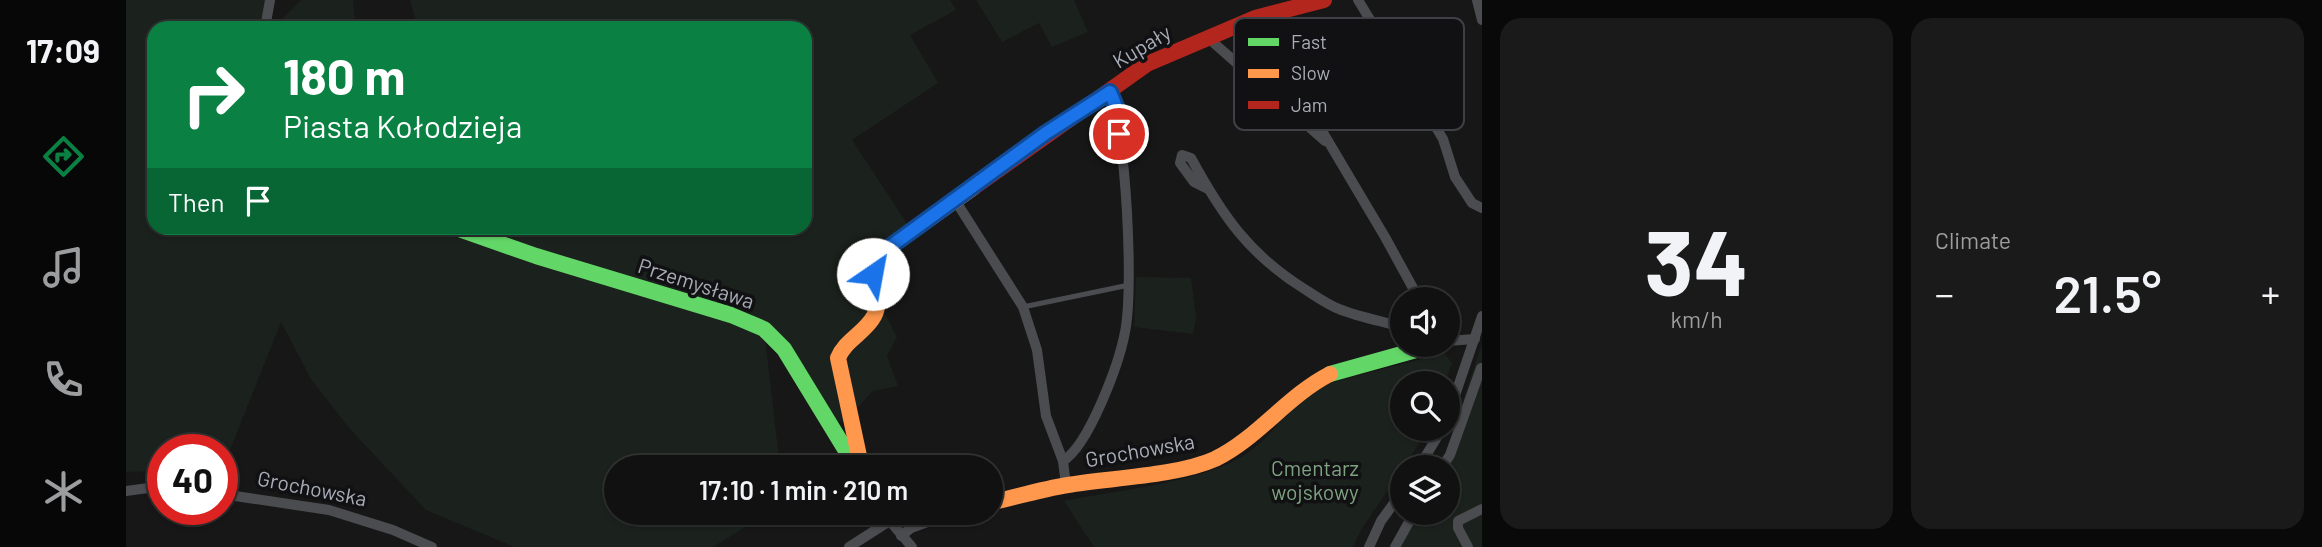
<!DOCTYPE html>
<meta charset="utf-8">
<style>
:root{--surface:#111;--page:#1a1a1a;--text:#f1f3f6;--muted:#9c9d9f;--line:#303131;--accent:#0b8043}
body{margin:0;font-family:Barlow,sans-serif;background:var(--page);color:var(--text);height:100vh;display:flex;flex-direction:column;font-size:26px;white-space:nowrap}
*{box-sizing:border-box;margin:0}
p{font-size:23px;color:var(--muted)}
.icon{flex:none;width:38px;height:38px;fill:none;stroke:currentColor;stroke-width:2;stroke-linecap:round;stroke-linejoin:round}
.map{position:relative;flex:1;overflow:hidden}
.side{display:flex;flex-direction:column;gap:18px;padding:18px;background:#090909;width:840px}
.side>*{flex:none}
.banner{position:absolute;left:21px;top:21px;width:665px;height:214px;border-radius:21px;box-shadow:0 2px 5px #0004,0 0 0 2px var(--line);background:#0b8043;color:#fff;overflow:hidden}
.fabs{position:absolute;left:1264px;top:287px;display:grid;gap:14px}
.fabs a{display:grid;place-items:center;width:70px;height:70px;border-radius:50%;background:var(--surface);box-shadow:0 2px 5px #0004,0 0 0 2px var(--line);font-size:35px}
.speed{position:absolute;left:21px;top:434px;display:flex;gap:14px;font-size:35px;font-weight:700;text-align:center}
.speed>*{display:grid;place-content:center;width:91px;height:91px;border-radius:50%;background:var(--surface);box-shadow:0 2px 5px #0004,0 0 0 2px var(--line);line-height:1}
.speed .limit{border:10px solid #d22;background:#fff;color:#111}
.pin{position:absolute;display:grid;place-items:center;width:60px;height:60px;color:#fff;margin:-30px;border:4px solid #fff;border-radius:50%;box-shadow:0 2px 7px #0007}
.me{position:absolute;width:77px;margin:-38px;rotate:33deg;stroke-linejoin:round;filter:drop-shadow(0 0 5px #0008)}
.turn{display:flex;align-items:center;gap:24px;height:147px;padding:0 21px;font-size:32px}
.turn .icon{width:91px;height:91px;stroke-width:2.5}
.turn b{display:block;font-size:49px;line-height:60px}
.then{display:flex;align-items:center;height:66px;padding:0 21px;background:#0003;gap:14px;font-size:26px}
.big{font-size:52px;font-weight:600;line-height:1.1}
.side .widget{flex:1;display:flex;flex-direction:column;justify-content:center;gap:10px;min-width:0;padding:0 24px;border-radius:21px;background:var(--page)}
.side .dial{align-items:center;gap:0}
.dial b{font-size:91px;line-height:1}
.heat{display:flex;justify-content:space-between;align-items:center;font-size:38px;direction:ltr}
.side .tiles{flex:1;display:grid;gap:18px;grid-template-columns:repeat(2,1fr)}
.trip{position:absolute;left:478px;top:455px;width:399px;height:70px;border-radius:35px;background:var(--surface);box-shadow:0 2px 5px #0004,0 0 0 2px var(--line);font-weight:600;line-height:70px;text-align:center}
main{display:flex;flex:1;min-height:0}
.tabs{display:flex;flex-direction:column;width:126px;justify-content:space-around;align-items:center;background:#070707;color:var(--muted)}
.tabs .icon{width:49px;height:49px}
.tabs .on{color:var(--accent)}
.tabs b{font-size:32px;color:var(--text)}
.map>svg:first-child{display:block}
.green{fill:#1b211c}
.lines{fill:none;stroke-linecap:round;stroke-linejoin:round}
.lane{stroke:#4b4c50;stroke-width:5}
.street{stroke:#4b4c50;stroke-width:10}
.fast{stroke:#63d668;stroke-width:16}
.slow{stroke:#ff974d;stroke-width:16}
.jam{stroke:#b3261e;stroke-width:16}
.route-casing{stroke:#114b97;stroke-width:18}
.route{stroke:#1a73e8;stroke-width:12}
.labels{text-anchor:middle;stroke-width:7;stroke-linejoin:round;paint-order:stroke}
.street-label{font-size:21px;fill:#a8adb8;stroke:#111113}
.park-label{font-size:21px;fill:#7fa381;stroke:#111113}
.key{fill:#111113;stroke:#3e4045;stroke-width:2}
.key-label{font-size:19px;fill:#a8adb8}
</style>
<main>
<nav class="tabs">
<b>17:09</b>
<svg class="icon on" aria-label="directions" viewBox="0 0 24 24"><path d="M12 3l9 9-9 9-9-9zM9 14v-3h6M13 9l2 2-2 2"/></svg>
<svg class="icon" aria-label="music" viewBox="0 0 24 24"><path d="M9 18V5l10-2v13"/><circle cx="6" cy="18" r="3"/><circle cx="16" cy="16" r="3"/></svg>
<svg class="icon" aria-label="phone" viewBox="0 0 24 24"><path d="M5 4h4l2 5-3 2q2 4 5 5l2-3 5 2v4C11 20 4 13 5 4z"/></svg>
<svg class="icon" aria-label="climate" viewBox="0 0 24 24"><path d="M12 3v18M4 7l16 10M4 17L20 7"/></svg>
</nav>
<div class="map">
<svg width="1356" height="547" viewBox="0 0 1356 547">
<rect width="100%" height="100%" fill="#171717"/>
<g class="green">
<path d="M0,0H144L139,28H28V228H330L638,329L654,467H490V513H642L587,547H388L300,510L223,428L185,379L155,322L96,470V450H37V471L0,472Z"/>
<path d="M175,0H227L230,28H147Z"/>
<path d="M284,0H824L830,10L784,35L812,83L726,140L784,228L760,244L743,283L771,337L761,356L772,386L747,391L719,421L708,423L642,325L616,309L419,253L349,228H679V28H242L249,23L291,24Z"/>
<path d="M850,0H948L962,32L926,47L913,23L876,42Z"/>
<path d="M1010,277L1065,278L1070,318L1067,334L1008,327Z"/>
<path d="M1356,344V547H1265L1285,513H1321V467H1311L1320,451Z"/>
<path d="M1318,353L1326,363L1319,383H1276V429H1303L1235,530L1227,547H968L938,501C991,490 1076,483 1120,454C1152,433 1161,402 1200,384Z"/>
</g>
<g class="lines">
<path class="lane" d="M897,307L1003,285"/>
<g class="street">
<path d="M1232,0L1317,139L1329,177L1346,203L1356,208"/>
<path d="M1351,0L1356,20"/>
<path d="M1129,18L1259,237L1293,299"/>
<path d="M139,28L144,0"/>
<path d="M1081,37L1199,141"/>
<path d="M1082,189L1068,182L1054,163L1056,155L1065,158C1096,215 1123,255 1180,290C1191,297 1202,305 1213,309C1233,317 1255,321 1276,327"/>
<path d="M829,200L897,307L911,350L920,416L937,461L940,485"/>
<path d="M1321,341L1349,339"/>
<path d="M1321,419L1356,316"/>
<path d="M937,461C963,445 993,364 999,332C1008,289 1000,131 984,92"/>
<path d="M1293,467L1316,429"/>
<path d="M1316,467L1324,455L1355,368"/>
<path d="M0,491L37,486"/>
<path d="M96,494L203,510L267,530L306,547"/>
<path d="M757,513L786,547"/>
<path d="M775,536L785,528L826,513"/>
<path d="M723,547L762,522"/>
<path d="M1243,547L1255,521L1276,492"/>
<path d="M1269,547L1288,513"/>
<path d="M1342,547L1332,528V521L1356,509"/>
</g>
<g class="fast">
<path d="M330,228L410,256L605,315L638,329L658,349L730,467"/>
<path d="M1204,374L1308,345"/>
</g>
<g class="slow">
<path d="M727,462L733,456L712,358C719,340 739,333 748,316C757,299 746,279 750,261L754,254L848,187"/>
<path d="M864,503C890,497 916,489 942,485C984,478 1051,476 1089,459C1132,438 1161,396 1204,374"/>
</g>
<path class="jam" d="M848,187L1021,64L1129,18L1198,0"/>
</g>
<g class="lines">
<g class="route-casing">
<path id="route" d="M747,274L749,261L754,254L920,133L984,92L991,109L993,134"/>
</g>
<use href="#route" class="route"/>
</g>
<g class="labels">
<g class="street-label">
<text transform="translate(1016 47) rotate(-31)" y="7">Kupały</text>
<text transform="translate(570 284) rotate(18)" y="7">Przemysława</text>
<text transform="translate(1014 451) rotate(-10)" y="7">Grochowska</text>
<text transform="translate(186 489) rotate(11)" y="7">Grochowska</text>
</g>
<g class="park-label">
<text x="1189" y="476">Cmentarz<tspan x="1189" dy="24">wojskowy</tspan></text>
</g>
</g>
<rect x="1108" y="18" width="230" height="112" rx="10" class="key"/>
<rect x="1122" y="38" width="31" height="8" fill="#63d668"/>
<rect x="1122" y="69" width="31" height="9" fill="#ff974d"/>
<rect x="1122" y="101" width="31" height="8" fill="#b3261e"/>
<g class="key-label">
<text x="1165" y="49">Fast</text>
<text x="1165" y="80">Slow</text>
<text x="1165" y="112">Jam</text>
</g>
</svg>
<div class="fabs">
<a><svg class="icon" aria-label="sound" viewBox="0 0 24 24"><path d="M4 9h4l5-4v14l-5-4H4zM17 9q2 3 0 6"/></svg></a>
<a><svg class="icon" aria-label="search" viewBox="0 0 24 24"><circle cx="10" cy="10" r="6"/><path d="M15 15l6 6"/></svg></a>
<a><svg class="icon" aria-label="layers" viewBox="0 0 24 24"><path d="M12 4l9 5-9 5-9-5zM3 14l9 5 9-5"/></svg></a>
</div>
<div class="speed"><div class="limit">40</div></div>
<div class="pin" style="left:993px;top:134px;background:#d93025"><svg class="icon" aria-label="arrive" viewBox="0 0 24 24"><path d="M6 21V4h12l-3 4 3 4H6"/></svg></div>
<svg class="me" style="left:747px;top:274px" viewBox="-20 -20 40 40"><circle r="19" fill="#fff"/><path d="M0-13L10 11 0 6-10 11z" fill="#1a73e8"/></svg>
<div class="trip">17:10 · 1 min · 210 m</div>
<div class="banner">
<div class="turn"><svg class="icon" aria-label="right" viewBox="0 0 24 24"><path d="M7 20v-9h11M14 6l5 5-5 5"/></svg><div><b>180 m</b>Piasta Kołodzieja</div></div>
<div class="then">Then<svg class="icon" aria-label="arrive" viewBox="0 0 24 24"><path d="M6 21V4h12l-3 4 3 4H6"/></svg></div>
</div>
</div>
<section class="side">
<div class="tiles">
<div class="widget dial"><b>34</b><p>km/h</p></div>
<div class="widget"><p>Climate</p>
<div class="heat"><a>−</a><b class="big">21.5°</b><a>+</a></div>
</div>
</div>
</section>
</main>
